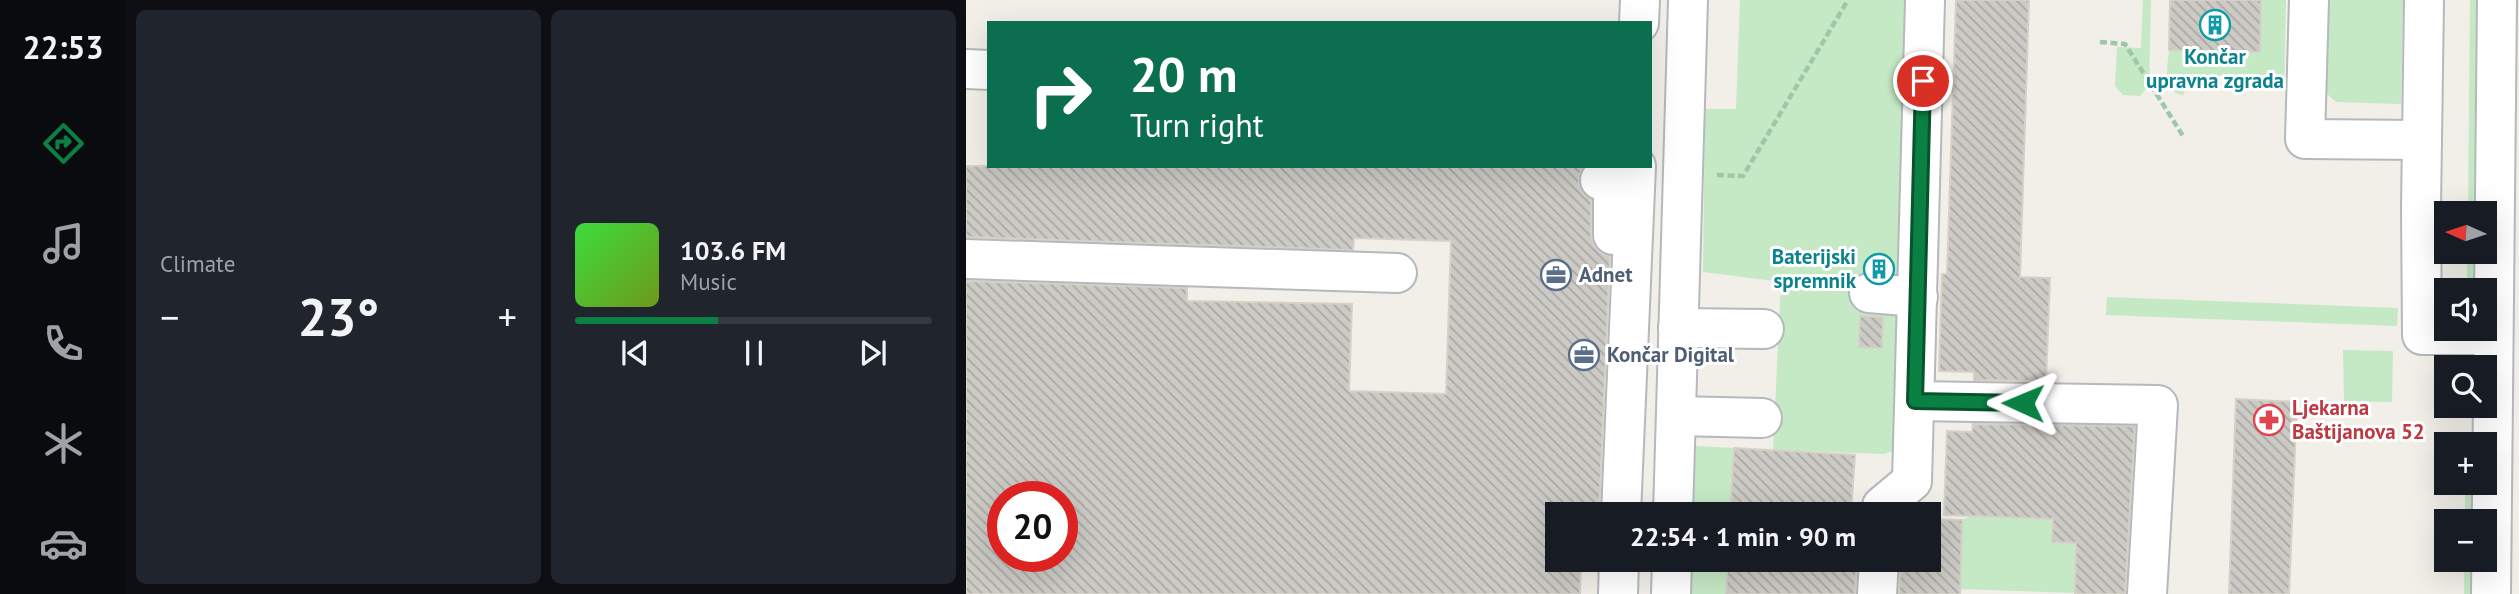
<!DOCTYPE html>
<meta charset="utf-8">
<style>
:root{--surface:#171b24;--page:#20242c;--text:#f1f3f6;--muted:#9ea1a6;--line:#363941;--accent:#0b8043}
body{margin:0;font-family:"PT Sans",sans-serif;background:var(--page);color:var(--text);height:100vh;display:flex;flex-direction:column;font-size:26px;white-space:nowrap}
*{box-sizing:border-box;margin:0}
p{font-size:23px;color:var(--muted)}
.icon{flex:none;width:38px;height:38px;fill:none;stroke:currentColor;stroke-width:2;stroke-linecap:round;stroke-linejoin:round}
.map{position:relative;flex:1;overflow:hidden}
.side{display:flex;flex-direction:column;gap:10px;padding:10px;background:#0d0f14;width:840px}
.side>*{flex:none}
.top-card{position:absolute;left:21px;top:21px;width:665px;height:147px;border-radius:0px;box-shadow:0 7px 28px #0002;background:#0b6e4f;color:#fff;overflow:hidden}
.needle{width:46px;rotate:273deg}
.fabs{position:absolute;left:1468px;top:201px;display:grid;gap:14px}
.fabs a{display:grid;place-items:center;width:63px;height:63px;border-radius:0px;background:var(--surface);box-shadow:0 7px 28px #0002;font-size:35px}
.speed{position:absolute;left:21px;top:481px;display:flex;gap:14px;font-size:35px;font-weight:700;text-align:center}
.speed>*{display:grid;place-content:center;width:91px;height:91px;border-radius:50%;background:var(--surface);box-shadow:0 7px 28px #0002;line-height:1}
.speed .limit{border:10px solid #d22;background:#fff;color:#111}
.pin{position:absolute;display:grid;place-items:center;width:60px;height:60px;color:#fff;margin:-30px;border:4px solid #fff;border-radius:50%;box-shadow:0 2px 7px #0007}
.me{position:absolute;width:77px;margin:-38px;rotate:271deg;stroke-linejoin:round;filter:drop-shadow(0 0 5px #0008)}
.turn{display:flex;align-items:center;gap:24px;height:147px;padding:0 28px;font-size:32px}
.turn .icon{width:91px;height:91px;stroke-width:2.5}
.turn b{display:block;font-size:49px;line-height:60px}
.big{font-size:52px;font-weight:700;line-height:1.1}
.side .tile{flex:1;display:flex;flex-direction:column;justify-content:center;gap:10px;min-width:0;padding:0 24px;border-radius:10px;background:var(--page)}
.song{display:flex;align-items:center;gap:21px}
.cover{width:84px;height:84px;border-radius:10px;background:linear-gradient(135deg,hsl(120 70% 55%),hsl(80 70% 35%))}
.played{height:7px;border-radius:4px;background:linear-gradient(90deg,var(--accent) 40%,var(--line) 40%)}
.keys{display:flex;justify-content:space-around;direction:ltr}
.heat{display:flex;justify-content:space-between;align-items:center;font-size:38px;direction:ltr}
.side .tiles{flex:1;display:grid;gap:10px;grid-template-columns:repeat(2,1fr)}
.trip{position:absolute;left:579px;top:502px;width:396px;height:70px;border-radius:0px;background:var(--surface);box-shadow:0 7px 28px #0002;font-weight:700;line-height:70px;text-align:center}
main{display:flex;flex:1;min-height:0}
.tab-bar{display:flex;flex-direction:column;width:126px;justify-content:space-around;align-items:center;background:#090b0e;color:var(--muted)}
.tab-bar .icon{width:49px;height:49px}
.tab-bar .selected{color:var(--accent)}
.tab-bar b{font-size:32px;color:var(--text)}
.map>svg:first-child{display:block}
.grass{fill:#c5e8c5}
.building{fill:url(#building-back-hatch);stroke:#d6d1c6;stroke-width:2;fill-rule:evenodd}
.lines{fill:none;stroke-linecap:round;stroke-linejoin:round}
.minor-casing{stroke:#b5b8bc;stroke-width:42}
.path{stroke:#9cc7a9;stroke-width:4.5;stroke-dasharray:7 3.5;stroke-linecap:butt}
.minor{stroke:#fff;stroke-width:38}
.route-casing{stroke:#07532c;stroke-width:18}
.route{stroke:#0b8043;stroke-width:12}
.labels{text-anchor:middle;stroke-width:6;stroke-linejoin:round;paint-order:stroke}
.culture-label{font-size:21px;font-weight:bold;fill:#0d838f;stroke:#fff}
.service-label{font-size:21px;font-weight:bold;fill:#4e5e75;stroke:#fff;text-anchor:start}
.health-label{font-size:21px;font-weight:bold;fill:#be3a42;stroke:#fff;text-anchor:start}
</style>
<main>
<nav class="tab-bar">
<b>22:53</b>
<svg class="icon selected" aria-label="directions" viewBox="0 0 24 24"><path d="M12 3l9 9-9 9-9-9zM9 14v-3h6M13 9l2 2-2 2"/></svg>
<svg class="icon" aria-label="music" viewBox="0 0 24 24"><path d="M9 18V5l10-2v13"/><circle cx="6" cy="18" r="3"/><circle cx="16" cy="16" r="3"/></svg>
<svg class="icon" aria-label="phone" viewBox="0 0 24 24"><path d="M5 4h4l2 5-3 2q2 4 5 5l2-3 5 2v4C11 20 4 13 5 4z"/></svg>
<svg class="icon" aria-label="climate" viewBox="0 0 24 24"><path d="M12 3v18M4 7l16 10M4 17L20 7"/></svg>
<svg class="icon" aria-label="car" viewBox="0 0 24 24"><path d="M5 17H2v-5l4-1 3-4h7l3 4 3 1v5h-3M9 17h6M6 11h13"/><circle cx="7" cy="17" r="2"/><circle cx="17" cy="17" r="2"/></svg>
</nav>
<section class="side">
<div class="tiles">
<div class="tile"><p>Climate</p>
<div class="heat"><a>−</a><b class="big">23°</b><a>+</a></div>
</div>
<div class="tile">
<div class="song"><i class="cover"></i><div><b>103.6 FM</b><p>Music</p></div></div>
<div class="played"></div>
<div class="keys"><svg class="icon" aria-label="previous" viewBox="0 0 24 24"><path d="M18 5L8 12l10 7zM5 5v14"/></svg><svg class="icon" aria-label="pause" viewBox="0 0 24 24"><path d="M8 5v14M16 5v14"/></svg><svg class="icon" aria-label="next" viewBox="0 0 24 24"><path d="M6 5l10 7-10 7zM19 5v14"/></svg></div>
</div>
</div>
</section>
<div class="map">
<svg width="1553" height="594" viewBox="0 0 1553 594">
<defs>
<pattern id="building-back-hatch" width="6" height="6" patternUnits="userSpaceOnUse" patternTransform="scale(1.75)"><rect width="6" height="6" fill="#cccac5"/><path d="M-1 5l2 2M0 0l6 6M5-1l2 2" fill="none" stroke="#a9a8a4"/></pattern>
</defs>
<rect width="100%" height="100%" fill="#f1efe8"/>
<g class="grass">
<path d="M774,0H950L938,435L926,451L918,454L807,450L815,282L737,272L739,109H770Z"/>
<path d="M1177,0H1185L1183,85L1174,96L1157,95L1149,86L1151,47L1175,48Z"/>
<path d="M1295,0H1320L1318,86L1308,91L1304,76L1227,75L1217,95C1195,92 1202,65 1203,50L1294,52Z"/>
<path d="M1359,0H1437L1435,104L1370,102L1358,91Z"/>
<path d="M1504,0H1514L1512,213L1502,214Z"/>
<path d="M1501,252H1512L1511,290H1501Z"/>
<path d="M1141,297L1432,308L1431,326L1140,315Z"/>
<path d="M1377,350L1427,351L1426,402L1378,401Z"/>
<path d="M729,446L768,448L764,514H727Z"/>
<path d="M1499,483H1508V521L1499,522Z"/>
<path d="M1004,516L1087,519L1086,542L1111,543L1109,593L994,589L996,520Z"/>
<path d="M725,560H762L760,594H724Z"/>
<rect x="1498" y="560" width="10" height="34"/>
</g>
<g class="building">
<path d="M990,0H1063L1054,277L1084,278L1080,381L1008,380V372L973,371L976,274H981Z"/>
<path d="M1204,0H1295L1294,52L1203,50Z"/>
<path d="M0,166H618L613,175V185L618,195L625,199V235L628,245L636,254L644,256L633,514H592V560H615L614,594H0V281L221,288V301L386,304L383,391L480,394L485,241L388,238L387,250L0,237ZM37,497H96V556H37Z"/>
<path d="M894,316L917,317L916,348L893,347Z"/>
<path d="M1270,399L1331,402L1323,594H1263Z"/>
<path d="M1007,424L1169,426L1159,594H1109L1110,543L1086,542L1087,519L978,515L981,431L1006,432Z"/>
<path d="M768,448L889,455L885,514H764Z"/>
<path d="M962,519L996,520L994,594H933L935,560H962Z"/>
<path d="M762,560H891L889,594H760Z"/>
</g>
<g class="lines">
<g class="minor-casing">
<g id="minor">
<path d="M1343,0L1339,139L1456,140"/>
<path d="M1458,0L1455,208L1456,335H1527"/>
<path d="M673,23L674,0"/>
<path d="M0,69L23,70"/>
<path d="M634,180L641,182L647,188V235"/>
<path d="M0,259L431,273"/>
<path d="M903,293L952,297"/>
<path d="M712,328L798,329"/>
<path d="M949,401L1192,405L1181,594"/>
<path d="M710,416L796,418"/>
<path d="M655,514L670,166"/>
<path d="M707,514L722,0"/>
<path d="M915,514L916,506L946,481L959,0"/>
<path d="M652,594L653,560"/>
<path d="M705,594L706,560"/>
<path d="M911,594L913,560"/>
<path d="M1525,594L1531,0"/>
</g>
</g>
<g class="path">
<path d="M1134,42L1159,44L1217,136"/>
<path d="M751,175L777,176L882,0"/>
</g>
<use href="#minor" class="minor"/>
</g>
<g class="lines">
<g class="route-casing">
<path id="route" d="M957,81L949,401L1057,403"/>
</g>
<use href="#route" class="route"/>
</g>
<defs>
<g id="building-ring" transform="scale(1.575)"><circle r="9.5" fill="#fff" stroke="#0f9aa8" stroke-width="1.5"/><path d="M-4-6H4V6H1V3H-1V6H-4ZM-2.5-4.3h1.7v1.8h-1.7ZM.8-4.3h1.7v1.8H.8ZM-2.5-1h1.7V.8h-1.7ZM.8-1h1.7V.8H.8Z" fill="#0f9aa8"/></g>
<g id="office-ring" transform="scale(1.575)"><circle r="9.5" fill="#fff" stroke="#5c6f8a" stroke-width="1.5"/><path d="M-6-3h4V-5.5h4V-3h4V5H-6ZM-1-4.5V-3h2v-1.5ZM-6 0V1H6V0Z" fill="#5c6f8a"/></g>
<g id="pharmacy-ring" transform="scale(1.575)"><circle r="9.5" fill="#fff" stroke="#e0444e" stroke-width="1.5"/><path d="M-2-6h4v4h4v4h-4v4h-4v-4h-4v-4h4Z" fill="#e0444e"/></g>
</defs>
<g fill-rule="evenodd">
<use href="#building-ring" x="1249" y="25"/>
<use href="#building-ring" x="913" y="269"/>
<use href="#office-ring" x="590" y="275"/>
<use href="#office-ring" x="618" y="355"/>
<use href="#pharmacy-ring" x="1303" y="420"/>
</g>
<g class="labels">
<g class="culture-label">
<text x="1249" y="64">Končar<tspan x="1249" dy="24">upravna zgrada</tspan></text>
<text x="890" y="264" text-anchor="end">Baterijski<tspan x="890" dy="24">spremnik</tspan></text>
</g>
<g class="service-label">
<text x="613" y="282">Adnet</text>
<text x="641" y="362">Končar Digital</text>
</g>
<g class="health-label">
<text x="1326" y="415">Ljekarna<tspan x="1326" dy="24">Baštijanova 52</tspan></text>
</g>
</g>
</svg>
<div class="fabs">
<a><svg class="needle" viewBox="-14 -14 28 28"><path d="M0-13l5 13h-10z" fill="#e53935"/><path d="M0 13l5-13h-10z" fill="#9ea1a6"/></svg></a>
<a><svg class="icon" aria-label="sound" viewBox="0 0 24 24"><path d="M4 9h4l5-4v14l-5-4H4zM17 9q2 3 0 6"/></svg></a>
<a><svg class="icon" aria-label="search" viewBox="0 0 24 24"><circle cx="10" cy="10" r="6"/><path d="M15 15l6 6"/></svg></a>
<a>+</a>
<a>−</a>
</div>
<div class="speed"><div class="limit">20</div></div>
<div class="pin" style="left:957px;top:81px;background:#d93025"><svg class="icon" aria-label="arrive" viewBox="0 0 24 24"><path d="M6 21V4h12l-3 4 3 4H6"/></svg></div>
<svg class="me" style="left:1057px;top:403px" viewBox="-20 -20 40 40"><path d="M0-17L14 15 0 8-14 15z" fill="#0b8043" stroke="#fff" stroke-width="4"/></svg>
<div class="trip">22:54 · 1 min · 90 m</div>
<div class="top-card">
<div class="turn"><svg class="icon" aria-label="right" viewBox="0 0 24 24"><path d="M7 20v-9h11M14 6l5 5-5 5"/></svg><div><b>20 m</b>Turn right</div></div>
</div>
</div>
</main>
